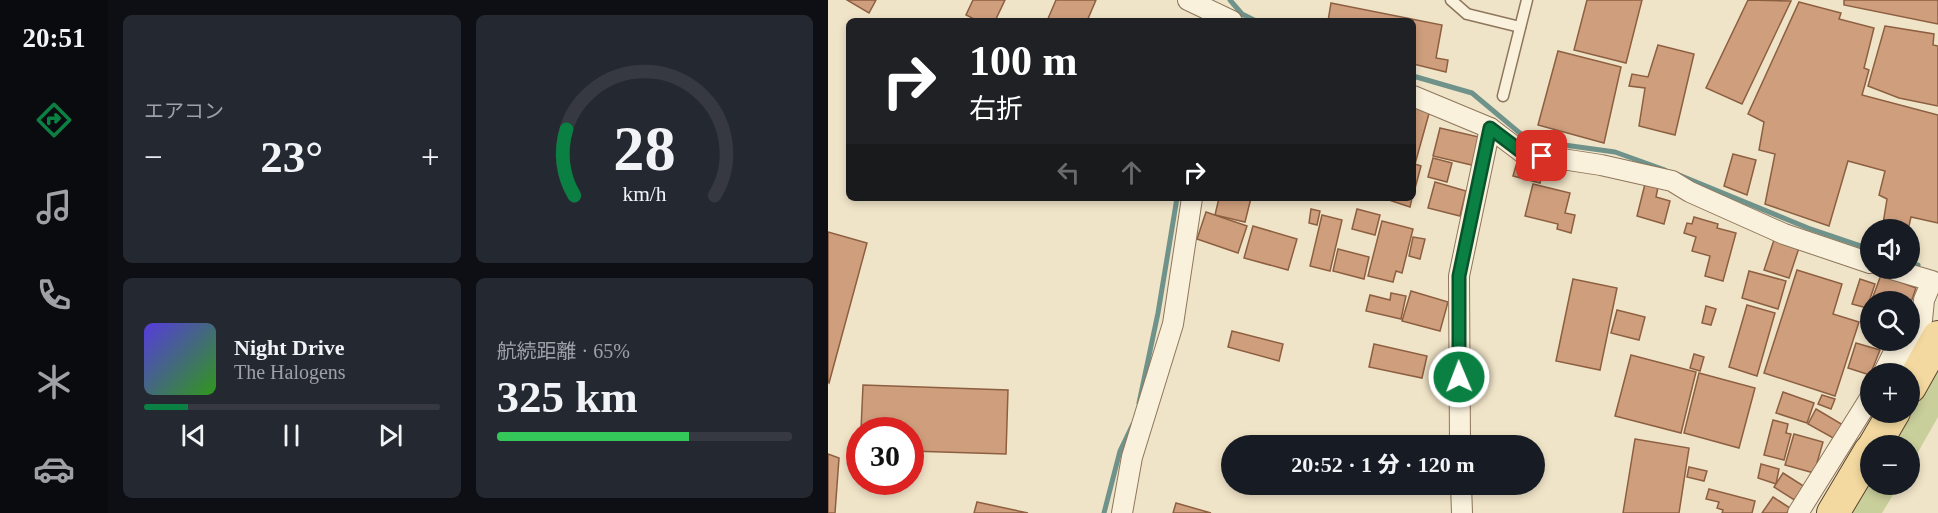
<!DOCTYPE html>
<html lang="ja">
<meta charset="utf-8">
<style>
:root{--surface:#171b24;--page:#242831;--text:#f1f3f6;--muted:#9ea1a6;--line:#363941;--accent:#0b8043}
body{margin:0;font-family:"Times New Roman","Noto Sans JP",serif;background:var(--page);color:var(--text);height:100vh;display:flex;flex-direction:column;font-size:22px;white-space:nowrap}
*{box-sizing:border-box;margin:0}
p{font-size:20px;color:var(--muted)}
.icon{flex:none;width:33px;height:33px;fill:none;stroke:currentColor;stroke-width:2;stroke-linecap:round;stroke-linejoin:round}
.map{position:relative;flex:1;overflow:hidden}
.side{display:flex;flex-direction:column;gap:15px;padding:15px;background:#0d0f14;width:720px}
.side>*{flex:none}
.guide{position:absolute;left:18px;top:18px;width:570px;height:183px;border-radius:9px;box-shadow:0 3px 9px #0003;background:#202124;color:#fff;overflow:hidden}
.tools{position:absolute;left:1032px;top:219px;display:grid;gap:12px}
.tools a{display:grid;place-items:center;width:60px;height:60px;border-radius:50%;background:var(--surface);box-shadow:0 3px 9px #0003;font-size:30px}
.speed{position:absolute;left:18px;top:417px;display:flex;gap:12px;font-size:30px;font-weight:700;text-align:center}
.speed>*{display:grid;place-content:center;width:78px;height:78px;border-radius:50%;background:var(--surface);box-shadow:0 3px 9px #0003;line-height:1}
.speed .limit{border:9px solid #d22;background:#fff;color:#111}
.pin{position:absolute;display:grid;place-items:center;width:51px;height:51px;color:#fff;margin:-26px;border-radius:12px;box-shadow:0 3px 9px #0006}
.me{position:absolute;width:66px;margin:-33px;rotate:359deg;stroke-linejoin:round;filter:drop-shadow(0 0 4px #0008)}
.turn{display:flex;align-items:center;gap:21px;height:126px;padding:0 24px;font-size:27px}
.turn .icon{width:78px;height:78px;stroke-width:2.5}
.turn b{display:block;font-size:42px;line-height:51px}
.lanes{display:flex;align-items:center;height:57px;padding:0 24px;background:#0003;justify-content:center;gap:30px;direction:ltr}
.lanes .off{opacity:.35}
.big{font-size:45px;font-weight:800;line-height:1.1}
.side .card{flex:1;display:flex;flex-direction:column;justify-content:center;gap:9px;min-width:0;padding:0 21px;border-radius:9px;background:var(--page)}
.side .dial{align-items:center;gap:0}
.dial svg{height:156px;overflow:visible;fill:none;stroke:var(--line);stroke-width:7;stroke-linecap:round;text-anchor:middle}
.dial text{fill:var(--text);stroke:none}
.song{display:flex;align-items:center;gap:18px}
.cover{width:72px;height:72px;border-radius:9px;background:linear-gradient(135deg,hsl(250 70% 55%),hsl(110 70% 35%))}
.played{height:6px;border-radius:3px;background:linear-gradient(90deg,var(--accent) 15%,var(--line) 15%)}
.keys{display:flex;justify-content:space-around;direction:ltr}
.heat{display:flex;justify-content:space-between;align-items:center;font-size:33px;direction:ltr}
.charge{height:9px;border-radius:4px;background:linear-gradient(90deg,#34c759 65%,var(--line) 0)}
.side .tiles{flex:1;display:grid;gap:15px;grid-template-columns:repeat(2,1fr)}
.trip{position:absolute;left:393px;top:435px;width:324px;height:60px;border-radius:30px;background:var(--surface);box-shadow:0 3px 9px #0003;font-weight:800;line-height:60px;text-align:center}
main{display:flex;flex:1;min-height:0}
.tab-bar{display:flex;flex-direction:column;width:108px;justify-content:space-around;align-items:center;background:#090b0e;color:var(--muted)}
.tab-bar .icon{width:42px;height:42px}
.tab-bar .selected{color:var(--accent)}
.tab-bar b{font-size:27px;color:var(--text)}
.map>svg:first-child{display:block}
.green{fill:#c9cf9b}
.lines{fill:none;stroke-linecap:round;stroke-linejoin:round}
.stream{stroke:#6f938a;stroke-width:5}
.building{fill:#cf9f7d;stroke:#8d5f41;stroke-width:1.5}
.service-casing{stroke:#8d765c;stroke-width:13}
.minor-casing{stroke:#8d765c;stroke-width:22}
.primary-casing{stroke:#5b4430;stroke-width:34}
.service{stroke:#faf1dc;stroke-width:10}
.minor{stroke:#faf1dc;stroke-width:20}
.primary{stroke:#f3d9a0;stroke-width:32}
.route-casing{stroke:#07532c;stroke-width:15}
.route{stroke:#0b8043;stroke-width:10}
</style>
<main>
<nav class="tab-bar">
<b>20:51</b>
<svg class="icon selected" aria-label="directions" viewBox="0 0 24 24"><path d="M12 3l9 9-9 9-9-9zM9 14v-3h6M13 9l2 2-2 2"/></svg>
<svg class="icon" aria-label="music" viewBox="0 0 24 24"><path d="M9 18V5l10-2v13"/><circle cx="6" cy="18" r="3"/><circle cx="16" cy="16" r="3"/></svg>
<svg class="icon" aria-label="phone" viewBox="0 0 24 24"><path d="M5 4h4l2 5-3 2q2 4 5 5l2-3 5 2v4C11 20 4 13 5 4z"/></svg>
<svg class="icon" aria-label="climate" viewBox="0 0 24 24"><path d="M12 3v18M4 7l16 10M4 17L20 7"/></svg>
<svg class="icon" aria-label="car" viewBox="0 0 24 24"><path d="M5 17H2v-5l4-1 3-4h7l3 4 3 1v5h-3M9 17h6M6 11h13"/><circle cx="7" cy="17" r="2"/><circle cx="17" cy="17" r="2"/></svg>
</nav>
<section class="side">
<div class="tiles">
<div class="card"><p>エアコン</p>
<div class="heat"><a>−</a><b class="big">23°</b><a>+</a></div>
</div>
<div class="card dial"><svg viewBox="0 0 100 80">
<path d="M14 69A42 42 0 1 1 86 69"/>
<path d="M14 69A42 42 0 0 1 10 35" stroke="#0b8043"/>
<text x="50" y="56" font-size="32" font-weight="700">28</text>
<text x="50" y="72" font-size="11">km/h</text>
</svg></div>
<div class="card">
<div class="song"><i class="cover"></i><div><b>Night Drive</b><p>The Halogens</p></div></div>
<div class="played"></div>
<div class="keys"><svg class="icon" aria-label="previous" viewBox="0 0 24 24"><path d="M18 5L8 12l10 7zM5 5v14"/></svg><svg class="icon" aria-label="pause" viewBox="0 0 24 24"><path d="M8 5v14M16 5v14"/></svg><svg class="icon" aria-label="next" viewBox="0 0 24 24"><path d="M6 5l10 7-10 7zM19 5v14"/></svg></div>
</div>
<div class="card"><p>航続距離 · 65%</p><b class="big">325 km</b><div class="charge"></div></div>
</div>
</section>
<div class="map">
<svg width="1110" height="513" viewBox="0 0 1110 513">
<rect width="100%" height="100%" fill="#f0e4c8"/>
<g class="green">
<path d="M1110,356V417L1082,466V446H1060L1082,412Z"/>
<path d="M1042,475V484L1071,485L1054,513H1020Z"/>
</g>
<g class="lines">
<g class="stream">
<path d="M402,0L414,14L428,21"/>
<path d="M585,76L644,93L700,140L787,152L837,170"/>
<path d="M851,175L980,228L1042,249"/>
<path d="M1082,262L1090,265"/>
<path d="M311,403L330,313L349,198"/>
<path d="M276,513L292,451L305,424"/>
</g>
</g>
<g class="building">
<path d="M19,0H48L41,13Z"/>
<path d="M145,0H177L167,21H150L138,15Z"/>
<path d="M228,0H268L259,21H219Z"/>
<path d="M759,0H814L798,63L746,50Z"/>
<path d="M920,0L963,1L914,104L878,88Z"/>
<path d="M1016,0H1110V24L1016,5Z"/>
<path d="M971,2L1013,13L1011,19L1046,28L1036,68L1041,70L1034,95L1110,115V223L1083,217L1080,230H1054L1059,199L1051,195L1057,171L1020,161L1001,226L937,204L947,154L931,150L936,122L920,114Z"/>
<path d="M503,3L614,25L608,58L620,60L618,72L585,64V21H500Z"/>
<path d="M1057,26L1106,34L1105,45L1110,46V106L1071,98L1040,86Z"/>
<path d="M830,45L866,54L847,135L811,126L817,88L801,86L804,74L820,77Z"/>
<path d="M730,51L793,67L776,143L710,125Z"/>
<path d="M585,106L602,110L587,164L593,166L585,196Z"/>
<path d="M612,128L655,138L648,166L605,156Z"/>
<path d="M905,154L928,160L919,195L896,186Z"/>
<path d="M605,158L624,163L619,182L600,177Z"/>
<path d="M690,159L709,164L707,173L714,175L712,183L685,176Z"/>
<path d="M607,182L638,191L632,216L600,208Z"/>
<path d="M705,184L742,193L737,213L747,215L743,233L729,229L730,224L697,216Z"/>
<path d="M817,184L830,187L828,197L842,201L836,224L809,216Z"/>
<path d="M391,198H423L417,222L387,215Z"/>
<path d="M555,198H584L582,207Z"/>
<path d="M483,209L492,211L489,225L481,223Z"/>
<path d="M529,209L552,215L547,235L524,229Z"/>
<path d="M378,212L419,226L410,253L369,239Z"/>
<path d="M494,215L514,220L502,271L482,266Z"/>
<path d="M866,217L890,224L889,228L908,233L895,281L877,276L882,256L864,251L868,237L856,233L859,223L864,224Z"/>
<path d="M554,221L585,229L574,273L568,271L565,282L540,276Z"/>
<path d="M425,226L469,239L460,270L416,258Z"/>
<path d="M0,232L39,243L1,383L0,382Z"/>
<path d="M585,237L597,239L592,259L581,256Z"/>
<path d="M946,240L971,248L961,278L936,270Z"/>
<path d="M510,249L541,257L536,279L505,271Z"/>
<path d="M969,270L1014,284L1005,314L1031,322L1007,396L936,373Z"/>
<path d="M921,271L958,281L950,309L914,298Z"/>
<path d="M1053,275L1088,288L1082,305V302H1043Z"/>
<path d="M745,279L789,288L772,370L728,361Z"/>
<path d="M1032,279L1047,284L1039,308L1024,304Z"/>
<path d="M583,291L620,302L612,331L574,321Z"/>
<path d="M563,293L578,296L573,319L538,311L542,295L562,300Z"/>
<path d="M919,305L947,313L929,376L901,367Z"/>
<path d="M878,306L888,309L883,325L874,323Z"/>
<path d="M789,310L817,317L811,340L783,333Z"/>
<path d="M404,331L455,344L451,361L400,347Z"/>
<path d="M1028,343L1052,350L1042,375L1020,368Z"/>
<path d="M546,344L599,356L594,378L541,367Z"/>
<path d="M866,354L876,357L872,371L862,368Z"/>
<path d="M803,355L868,372L853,433L787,416Z"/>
<path d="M871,373L927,388L911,448L856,433Z"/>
<path d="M35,385L180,390L178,454L82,451V430H33Z"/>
<path d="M955,392L986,403L979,423L948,413Z"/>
<path d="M994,395L1007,399L1003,409L990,404Z"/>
<path d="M988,409L1015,425L1007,439L980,424Z"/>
<path d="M945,420L960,424L958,433L963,434L956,460L936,455Z"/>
<path d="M966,434L995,442L986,473L957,465Z"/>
<path d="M807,439L861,448L851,513H795Z"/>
<path d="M0,454L11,458L7,513H0Z"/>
<path d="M933,464L951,469L948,484L930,478Z"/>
<path d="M861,467L879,471L876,481L859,477Z"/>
<path d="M955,473L977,487L968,501L946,487Z"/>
<path d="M881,489L927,501L924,513H894L895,510L889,508L891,502L878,499Z"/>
<path d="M945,497L962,508L959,513H934Z"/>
<path d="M149,502L200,513H146Z"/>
<path d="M348,503L383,513H345Z"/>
</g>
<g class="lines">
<g class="service-casing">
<g id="service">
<path d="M623,0L639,14L692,27"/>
<path d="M675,96L699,0"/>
</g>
</g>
<g class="minor-casing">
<g id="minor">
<path d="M360,0L404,21"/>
<path d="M585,96L662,128L695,153L773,165L844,181L862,192L956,234L1042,263"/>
<path d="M1060,268L1104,281L1096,300L1094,320L1079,367L1080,374"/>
<path d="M1055,374L1072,340"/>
<path d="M632,446L631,276L662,128"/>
<path d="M633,484L634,513"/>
<path d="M294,513L304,457L345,324L364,198"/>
<path d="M970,513L1042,398"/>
</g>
</g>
<g class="primary-casing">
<g id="primary">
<path d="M1082,387L1110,337"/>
<path d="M1046,446L1066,412"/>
<path d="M1005,513L1042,451"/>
</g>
</g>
<use href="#service" class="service"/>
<use href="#minor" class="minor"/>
<use href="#primary" class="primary"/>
</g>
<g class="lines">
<g class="route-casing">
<path id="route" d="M631,377V276L662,128L695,153L714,156"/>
</g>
<use href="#route" class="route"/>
</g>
</svg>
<div class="tools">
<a><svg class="icon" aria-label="sound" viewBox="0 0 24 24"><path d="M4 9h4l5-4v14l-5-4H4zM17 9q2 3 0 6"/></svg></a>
<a><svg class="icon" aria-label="search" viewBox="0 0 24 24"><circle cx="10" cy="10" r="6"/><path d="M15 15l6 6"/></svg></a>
<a>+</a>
<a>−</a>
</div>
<div class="speed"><div class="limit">30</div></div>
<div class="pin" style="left:714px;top:156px;background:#d93025"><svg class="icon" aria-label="arrive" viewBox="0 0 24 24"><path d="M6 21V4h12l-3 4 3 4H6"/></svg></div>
<svg class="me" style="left:631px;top:377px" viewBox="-20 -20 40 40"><circle r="17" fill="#0b8043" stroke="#fff" stroke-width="3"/><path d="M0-11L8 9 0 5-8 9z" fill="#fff"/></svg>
<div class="trip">20:52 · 1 分 · 120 m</div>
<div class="guide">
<div class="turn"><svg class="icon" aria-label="right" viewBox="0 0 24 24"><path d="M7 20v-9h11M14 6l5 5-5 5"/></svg><div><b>100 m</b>右折</div></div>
<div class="lanes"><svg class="icon off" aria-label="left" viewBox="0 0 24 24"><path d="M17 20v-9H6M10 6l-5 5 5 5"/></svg><svg class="icon off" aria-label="ahead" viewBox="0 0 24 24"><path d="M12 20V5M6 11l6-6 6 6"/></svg><svg class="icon" aria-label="right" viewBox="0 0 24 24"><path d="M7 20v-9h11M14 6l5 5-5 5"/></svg></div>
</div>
</div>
</main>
